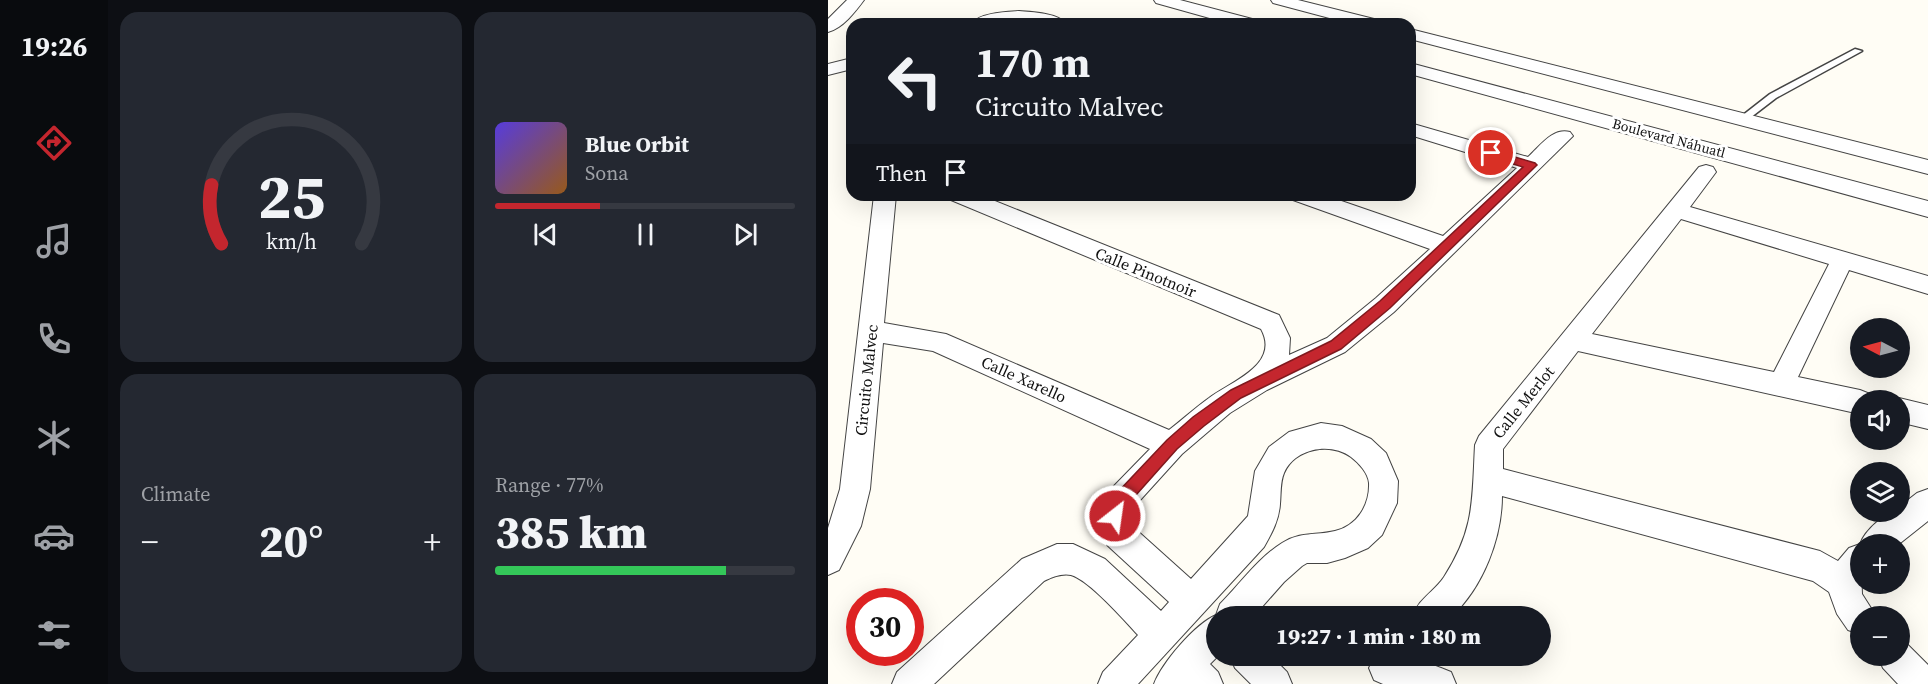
<!DOCTYPE html>
<meta charset="utf-8">
<style>
:root{--surface:#171b24;--page:#242831;--text:#f1f3f6;--muted:#9ea1a6;--line:#363941;--accent:#c4262e}
body{margin:0;font-family:"Source Serif 4",serif;background:var(--page);color:var(--text);height:100vh;display:flex;flex-direction:column;font-size:22px;white-space:nowrap}
*{box-sizing:border-box;margin:0}
p{font-size:20px;color:var(--muted)}
.icon{flex:none;width:33px;height:33px;fill:none;stroke:currentColor;stroke-width:2;stroke-linecap:round;stroke-linejoin:round}
.map{position:relative;flex:1;overflow:hidden}
.panel{display:flex;flex-direction:column;gap:12px;padding:12px;background:#0d0f14;width:720px}
.panel>*{flex:none}
.banner{position:absolute;left:18px;top:18px;width:570px;height:183px;border-radius:18px;box-shadow:0 6px 24px #0002;background:#171b24;color:var(--text);overflow:hidden}
.needle{width:39px;rotate:276deg}
.buttons{position:absolute;left:1022px;top:318px;display:grid;gap:12px}
.buttons a{display:grid;place-items:center;width:60px;height:60px;border-radius:50%;background:var(--surface);box-shadow:0 6px 24px #0002;font-size:30px}
.speed{position:absolute;left:18px;top:588px;display:flex;gap:12px;font-size:30px;font-weight:700;text-align:center}
.speed>*{display:grid;place-content:center;width:78px;height:78px;border-radius:50%;background:var(--surface);box-shadow:0 6px 24px #0002;line-height:1}
.speed .limit{border:9px solid #d22;background:#fff;color:#111}
.pin{position:absolute;display:grid;place-items:center;width:51px;height:51px;color:#fff;margin:-26px;border:3px solid #fff;border-radius:50%;box-shadow:0 2px 6px #0007}
.me{position:absolute;width:66px;margin:-33px;rotate:30deg;stroke-linejoin:round;filter:drop-shadow(0 0 4px #0008)}
.turn{display:flex;align-items:center;gap:21px;height:126px;padding:0 30px;font-size:27px}
.turn .icon{width:78px;height:78px;stroke-width:2.5}
.turn b{display:block;font-size:42px;line-height:51px}
.then{display:flex;align-items:center;height:57px;padding:0 30px;background:#0003;gap:12px;font-size:22px}
.big{font-size:45px;font-weight:800;line-height:1.1}
.panel .widget{flex:1;display:flex;flex-direction:column;justify-content:center;gap:9px;min-width:0;padding:0 21px;border-radius:18px;background:var(--page)}
.panel .dial{align-items:center;gap:0}
.dial svg{height:156px;overflow:visible;fill:none;stroke:var(--line);stroke-width:7;stroke-linecap:round;text-anchor:middle}
.dial text{fill:var(--text);stroke:none}
.song{display:flex;align-items:center;gap:18px}
.cover{width:72px;height:72px;border-radius:9px;background:linear-gradient(135deg,hsl(250 70% 55%),hsl(30 70% 35%))}
.played{height:6px;border-radius:3px;background:linear-gradient(90deg,var(--accent) 35%,var(--line) 35%)}
.keys{display:flex;justify-content:space-around;direction:ltr}
.heat{display:flex;justify-content:space-between;align-items:center;font-size:33px;direction:ltr}
.charge{height:9px;border-radius:4px;background:linear-gradient(90deg,#34c759 77%,var(--line) 0)}
.panel .tiles{flex:1;display:grid;gap:12px;grid-template-columns:repeat(2,1fr)}
.trip{position:absolute;left:378px;top:606px;width:345px;height:60px;border-radius:30px;background:var(--surface);box-shadow:0 6px 24px #0002;font-weight:800;line-height:60px;text-align:center}
main{display:flex;flex:1;min-height:0}
.tab-bar{display:flex;flex-direction:column;width:108px;justify-content:space-around;align-items:center;background:#090b0e;color:var(--muted)}
.tab-bar .icon{width:42px;height:42px}
.tab-bar .current{color:var(--accent)}
.tab-bar b{font-size:27px;color:var(--text)}
.map>svg:first-child{display:block}
.lines{fill:none;stroke-linecap:round;stroke-linejoin:round}
.service-casing{stroke:#444;stroke-width:3}
.minor-casing{stroke:#444;stroke-width:2}
.service{fill:#fff;fill-rule:evenodd}
.minor{fill:#fff;fill-rule:evenodd}
.route{fill:#c4262e;stroke:#7f191e;stroke-width:1.5}
.labels{text-anchor:middle;stroke-width:6;stroke-linejoin:round;paint-order:stroke}
.far-street-label{font-size:14px;fill:#111;stroke:#fff}
.street-label{font-size:16px;fill:#111;stroke:#fff}
</style>
<main>
<nav class="tab-bar">
<b>19:26</b>
<svg class="icon current" aria-label="directions" viewBox="0 0 24 24"><path d="M12 3l9 9-9 9-9-9zM9 14v-3h6M13 9l2 2-2 2"/></svg>
<svg class="icon" aria-label="music" viewBox="0 0 24 24"><path d="M9 18V5l10-2v13"/><circle cx="6" cy="18" r="3"/><circle cx="16" cy="16" r="3"/></svg>
<svg class="icon" aria-label="phone" viewBox="0 0 24 24"><path d="M5 4h4l2 5-3 2q2 4 5 5l2-3 5 2v4C11 20 4 13 5 4z"/></svg>
<svg class="icon" aria-label="climate" viewBox="0 0 24 24"><path d="M12 3v18M4 7l16 10M4 17L20 7"/></svg>
<svg class="icon" aria-label="car" viewBox="0 0 24 24"><path d="M5 17H2v-5l4-1 3-4h7l3 4 3 1v5h-3M9 17h6M6 11h13"/><circle cx="7" cy="17" r="2"/><circle cx="17" cy="17" r="2"/></svg>
<svg class="icon" aria-label="filters" viewBox="0 0 24 24"><path d="M4 7h16M4 17h16"/><circle cx="9" cy="7" r="2"/><circle cx="15" cy="17" r="2"/></svg>
</nav>
<section class="panel">
<div class="tiles">
<div class="widget dial"><svg viewBox="0 0 100 80">
<path d="M14 69A42 42 0 1 1 86 69"/>
<path d="M14 69A42 42 0 0 1 9 39" stroke="#c4262e"/>
<text x="50" y="56" font-size="32" font-weight="700">25</text>
<text x="50" y="72" font-size="11">km/h</text>
</svg></div>
<div class="widget">
<div class="song"><i class="cover"></i><div><b>Blue Orbit</b><p>Sona</p></div></div>
<div class="played"></div>
<div class="keys"><svg class="icon" aria-label="previous" viewBox="0 0 24 24"><path d="M18 5L8 12l10 7zM5 5v14"/></svg><svg class="icon" aria-label="pause" viewBox="0 0 24 24"><path d="M8 5v14M16 5v14"/></svg><svg class="icon" aria-label="next" viewBox="0 0 24 24"><path d="M6 5l10 7-10 7zM19 5v14"/></svg></div>
</div>
<div class="widget"><p>Climate</p>
<div class="heat"><a>−</a><b class="big">20°</b><a>+</a></div>
</div>
<div class="widget"><p>Range · 77%</p><b class="big">385 km</b><div class="charge"></div></div>
</div>
</section>
<div class="map">
<svg width="1100" height="684" viewBox="0 0 1100 684">
<rect width="100%" height="100%" fill="#fffdf5"/>
<g class="lines">
<g class="service-casing">
<path id="service" d="M1027,49L1034,51L948,98L918,121L915,122L910,119L942,94Z"/>
</g>
<g class="minor-casing">
<g id="minor">
<path d="M19,0H36C27,12 15,28 0,32V19Z"/>
<path d="M326,0H352L428,20L430,24H403L328,3Z"/>
<path d="M443,0H470L550,20L552,24H524L445,3Z"/>
<path d="M191,11C204,12 230,13 239,24L191,22L143,24C151,13 177,12 191,11Z"/>
<path d="M582,29L1100,160V174L582,39Z"/>
<path d="M24,58V69L0,75V64Z"/>
<path d="M582,63L1100,201V217L582,74Z"/>
<path d="M582,123L700,157C712,146 725,127 742,132L745,136L566,312L517,352L439,390L402,413L354,454L305,508L302,516L304,526L363,579L420,516L427,471L441,447L461,432L493,423L514,426L543,439L558,453L570,481L569,503L554,535L540,548L517,558L499,563H479L474,566L456,582L426,616H388L390,656L382,664L390,672L395,684H326C334,663 367,624 388,615L392,604C412,584 430,558 454,543C474,531 486,536 507,531C529,526 542,505 541,483C540,473 531,463 523,457C503,442 467,448 456,473C452,482 453,494 452,504C451,520 444,533 436,547L310,684H270L275,672L310,635C296,620 261,580 243,575C234,573 224,577 216,581L106,684H64L69,672L194,559L229,544H245L277,559L333,611L341,602L279,545L272,516L283,489L322,449L105,351L55,343L42,489L33,526L11,570L0,575V528L12,489L46,195H68L56,323L118,334L341,430C354,420 367,408 381,398C402,382 453,365 433,329L123,200L120,195H152L451,315L462,338L461,355L499,338L548,298L602,249L465,200L462,195H496L615,236L689,168L582,135Z"/>
<path d="M878,165L885,167L888,172L862,207L1100,276V294L1021,270L970,377L1032,390L1042,394L1045,400H1032V414L750,351L675,449V469L992,551L1010,561L1021,548L1032,544C1037,531 1056,512 1071,512V507L1089,493L1100,489V521L1071,544H1032L1034,594L1048,616H1032V634L1020,630L1009,614L1001,592L985,581L674,496C674,538 655,587 624,616H585C590,599 606,592 616,577C647,529 644,500 647,445L651,436L871,167ZM853,219L1001,264L946,372L764,334Z"/>
<path d="M1071,398L1100,405V429L1071,422V400H1064Z"/>
<path d="M1071,641L1079,644L1100,665V684H1070L1055,668L1050,656H1071Z"/>
<path d="M402,656H443L459,672L464,684H423L407,668Z"/>
<path d="M547,656C574,656 598,661 623,672L628,684H555L546,680L541,668Z"/>
</g>
</g>
<use href="#service" class="service"/>
<use href="#minor" class="minor"/>
</g>
<path class="route" d="M663,150L707,163L709,165L562,308L513,349L413,398L376,426L349,449L300,504L293,521L287,524L281,521L279,516L288,494L339,440L365,417L403,390L503,341L552,301L695,167L659,156V151Z"/>
<g class="labels">
<g class="far-street-label">
<text transform="translate(841 138) rotate(15)" y="5">Boulevard Náhuatl</text>
</g>
<g class="street-label">
<text transform="translate(318 272) rotate(22)" y="6">Calle Pinotnoir</text>
<text transform="translate(196 379) rotate(24)" y="6">Calle Xarello</text>
<text transform="translate(38 380) rotate(-84)" y="6">Circuito Malvec</text>
<text transform="translate(695 402) rotate(-51)" y="6">Calle Merlot</text>
</g>
</g>
</svg>
<div class="buttons">
<a><svg class="needle" viewBox="-14 -14 28 28"><path d="M0-13l5 13h-10z" fill="#e53935"/><path d="M0 13l5-13h-10z" fill="#9ea1a6"/></svg></a>
<a><svg class="icon" aria-label="sound" viewBox="0 0 24 24"><path d="M4 9h4l5-4v14l-5-4H4zM17 9q2 3 0 6"/></svg></a>
<a><svg class="icon" aria-label="layers" viewBox="0 0 24 24"><path d="M12 4l9 5-9 5-9-5zM3 14l9 5 9-5"/></svg></a>
<a>+</a>
<a>−</a>
</div>
<div class="speed"><div class="limit">30</div></div>
<div class="pin" style="left:663px;top:153px;background:#d93025"><svg class="icon" aria-label="arrive" viewBox="0 0 24 24"><path d="M6 21V4h12l-3 4 3 4H6"/></svg></div>
<svg class="me" style="left:287px;top:516px" viewBox="-20 -20 40 40"><circle r="17" fill="#c4262e" stroke="#fff" stroke-width="3"/><path d="M0-11L8 9 0 5-8 9z" fill="#fff"/></svg>
<div class="trip">19:27 · 1 min · 180 m</div>
<div class="banner">
<div class="turn"><svg class="icon" aria-label="left" viewBox="0 0 24 24"><path d="M17 20v-9H6M10 6l-5 5 5 5"/></svg><div><b>170 m</b>Circuito Malvec</div></div>
<div class="then">Then<svg class="icon" aria-label="arrive" viewBox="0 0 24 24"><path d="M6 21V4h12l-3 4 3 4H6"/></svg></div>
</div>
</div>
</main>
